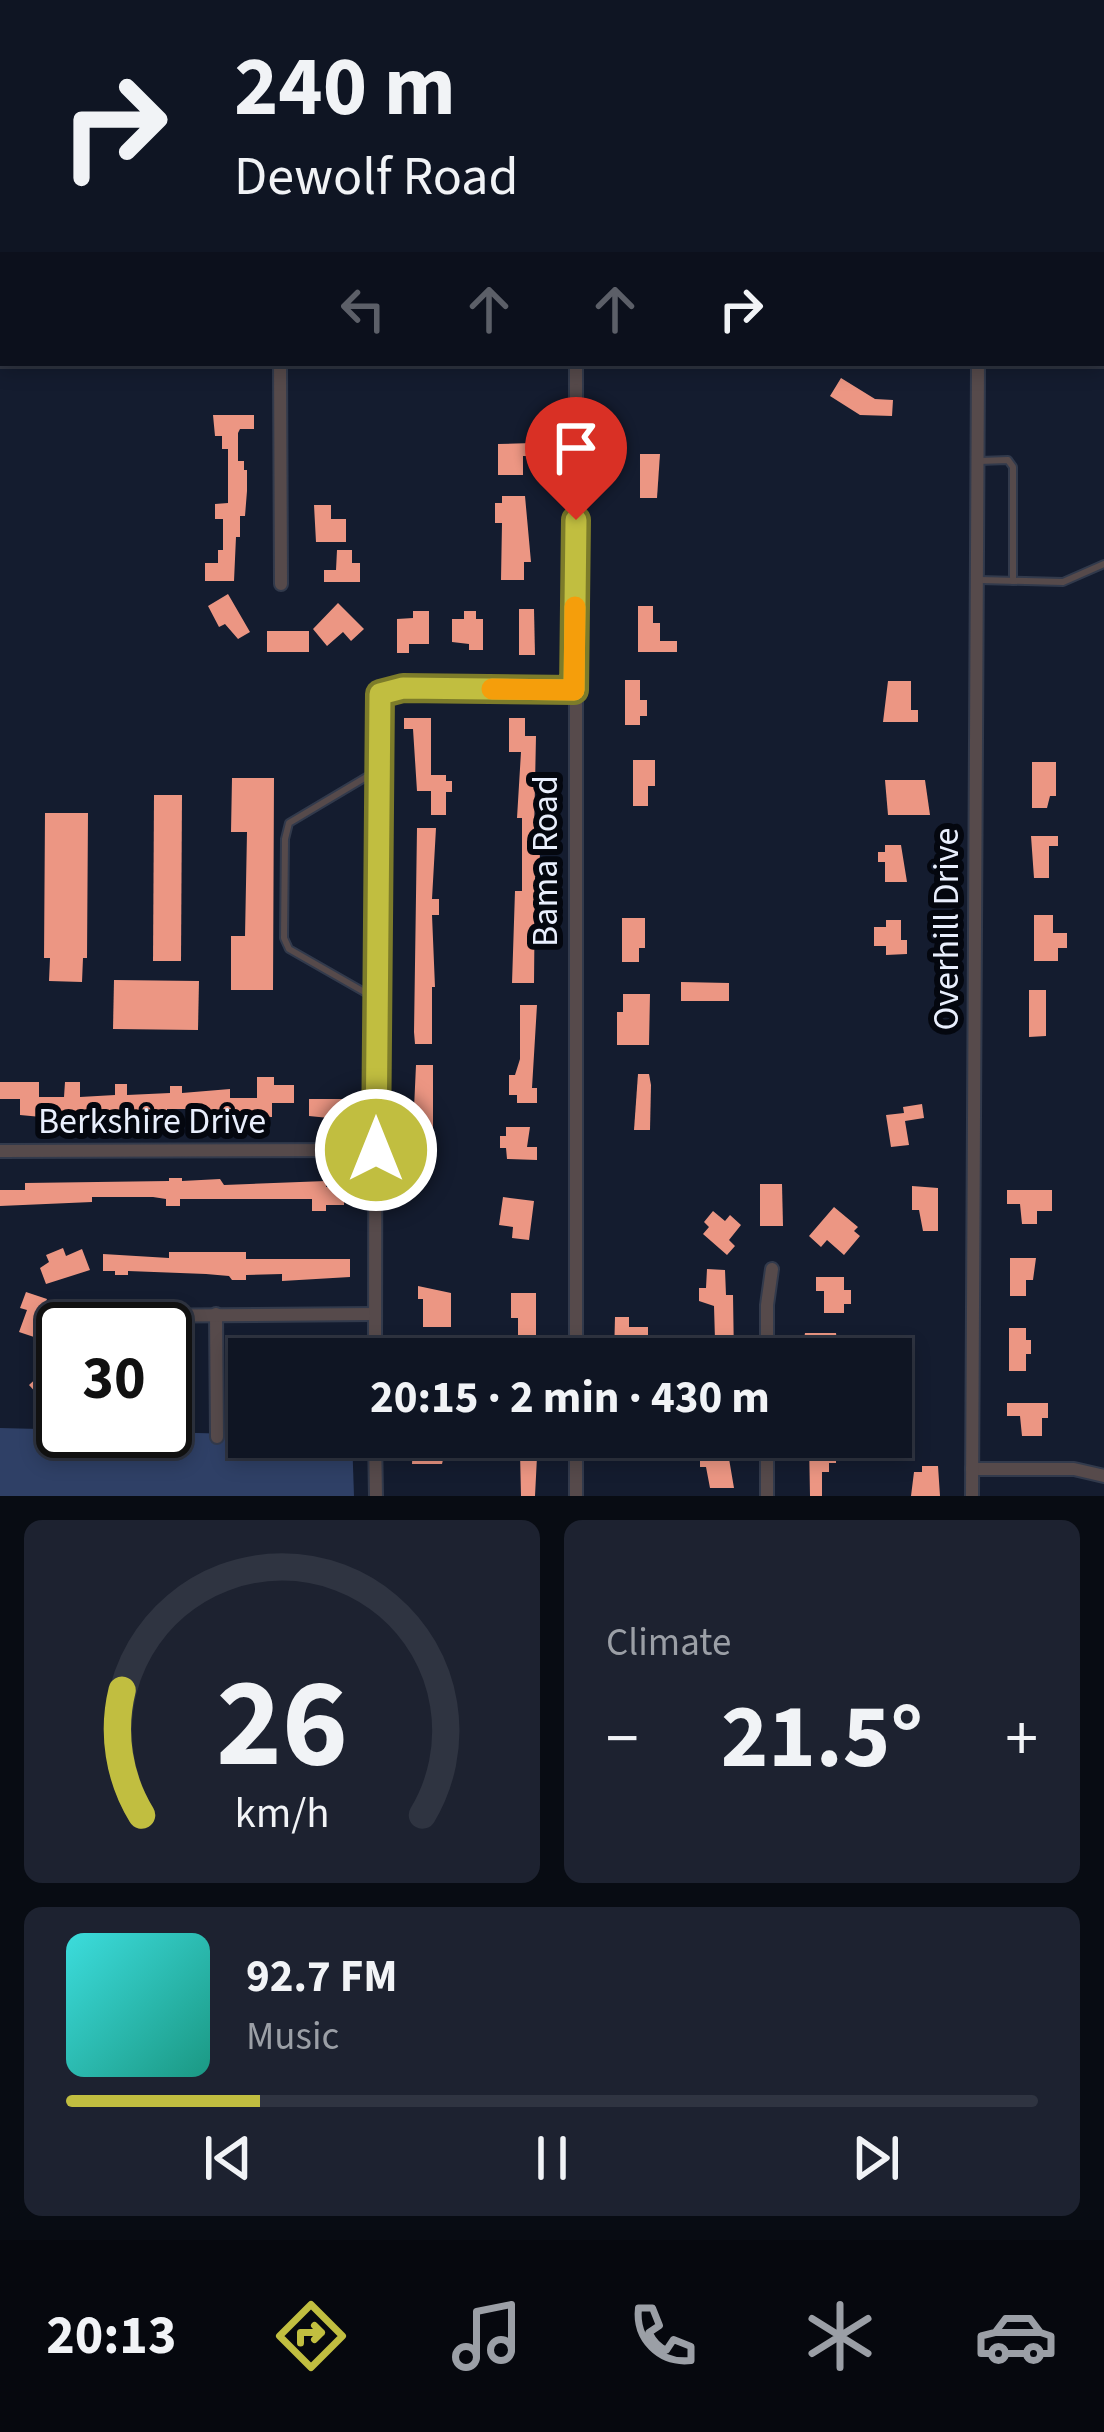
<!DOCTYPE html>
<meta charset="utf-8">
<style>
:root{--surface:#0f1523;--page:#1d2230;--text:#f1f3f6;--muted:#9b9fa6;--line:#2f3441;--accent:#c1be40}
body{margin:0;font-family:"Source Sans 3",sans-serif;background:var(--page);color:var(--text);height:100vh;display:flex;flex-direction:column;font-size:45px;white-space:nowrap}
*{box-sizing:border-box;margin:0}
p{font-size:39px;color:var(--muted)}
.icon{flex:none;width:66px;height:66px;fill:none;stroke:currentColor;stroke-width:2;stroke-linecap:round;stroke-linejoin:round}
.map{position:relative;height:1496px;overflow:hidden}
.panel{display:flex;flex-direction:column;gap:24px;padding:24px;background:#080c13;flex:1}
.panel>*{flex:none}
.hud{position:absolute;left:0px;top:0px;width:1104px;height:366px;box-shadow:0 6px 18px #0003,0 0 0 3px var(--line);background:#0f1523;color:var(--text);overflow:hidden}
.speed{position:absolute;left:36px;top:1302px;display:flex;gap:24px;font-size:60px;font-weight:700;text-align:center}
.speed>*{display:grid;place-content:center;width:156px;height:156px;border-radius:50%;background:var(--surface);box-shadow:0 6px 18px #0003,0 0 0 3px var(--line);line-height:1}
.speed .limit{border:6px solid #111;border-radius:18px;background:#fff;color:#111}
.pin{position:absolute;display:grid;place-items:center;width:102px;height:102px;color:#fff;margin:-123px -51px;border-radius:50% 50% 50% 0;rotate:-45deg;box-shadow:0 0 12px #0007}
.pin .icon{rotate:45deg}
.me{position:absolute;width:132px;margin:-66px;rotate:0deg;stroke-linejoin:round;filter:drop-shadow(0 0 9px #0008)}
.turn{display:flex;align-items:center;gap:42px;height:252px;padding:0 36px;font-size:54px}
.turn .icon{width:156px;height:156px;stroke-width:2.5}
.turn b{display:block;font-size:84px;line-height:102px}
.lanes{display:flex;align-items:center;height:114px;padding:0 36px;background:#0003;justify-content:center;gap:60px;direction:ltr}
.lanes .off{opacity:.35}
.big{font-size:90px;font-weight:700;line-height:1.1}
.panel .card{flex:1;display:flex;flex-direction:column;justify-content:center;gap:18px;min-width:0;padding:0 42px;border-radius:18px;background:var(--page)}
.panel .dial{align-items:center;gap:0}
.dial svg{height:312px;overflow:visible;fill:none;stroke:var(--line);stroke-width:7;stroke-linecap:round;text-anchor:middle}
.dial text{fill:var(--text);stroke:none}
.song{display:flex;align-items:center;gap:36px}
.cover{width:144px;height:144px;border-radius:18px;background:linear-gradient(135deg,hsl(180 70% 55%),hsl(170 70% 35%))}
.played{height:12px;border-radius:6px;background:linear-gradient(90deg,var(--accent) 20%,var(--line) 20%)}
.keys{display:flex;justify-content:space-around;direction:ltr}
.heat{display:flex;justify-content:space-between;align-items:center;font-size:66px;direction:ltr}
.panel .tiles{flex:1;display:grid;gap:24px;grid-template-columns:1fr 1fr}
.card:last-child{grid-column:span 2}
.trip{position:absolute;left:228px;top:1338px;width:684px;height:120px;border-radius:0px;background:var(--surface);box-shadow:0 6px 18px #0003,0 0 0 3px var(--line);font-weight:700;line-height:120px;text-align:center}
.tab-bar{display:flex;height:192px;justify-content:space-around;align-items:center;background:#06080e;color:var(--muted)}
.tab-bar .icon{width:84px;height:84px}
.tab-bar .active{color:var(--accent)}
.tab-bar b{font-size:54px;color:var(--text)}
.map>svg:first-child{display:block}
.green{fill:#2f4066}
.building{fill:#ec9683}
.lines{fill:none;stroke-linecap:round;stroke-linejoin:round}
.lane-casing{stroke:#323a4c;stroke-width:10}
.street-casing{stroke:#323a4c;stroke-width:16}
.secondary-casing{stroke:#323a4c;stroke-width:22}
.lane{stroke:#564a4b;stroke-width:6}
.street{stroke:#564a4b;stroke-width:12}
.secondary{stroke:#776366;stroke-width:18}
.route-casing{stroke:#7d7c2a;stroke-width:30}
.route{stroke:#c1be40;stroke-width:21}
.slow{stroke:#f59e0b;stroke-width:21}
.labels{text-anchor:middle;stroke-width:12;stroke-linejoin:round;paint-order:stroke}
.street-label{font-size:36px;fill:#e9effd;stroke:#04070f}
</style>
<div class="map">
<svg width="1104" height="1496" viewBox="0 0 1104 1496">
<rect width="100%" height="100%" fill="#141c2f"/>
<path class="green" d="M0,1428L352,1437L354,1496H0Z"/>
<g class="building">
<path d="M841,378L875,399L893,400L892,416L860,415L830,396Z"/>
<path d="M213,415H254V429H240L238,433V461H244V470H247V491L245,516H240V537H236L234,581H205V563H218V550H223V519H215V504L228,503V449H222V436H215Z"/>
<path d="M532,443V456H523V475H498V444Z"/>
<path d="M640,454H660L657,498H640Z"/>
<path d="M502,496H525L531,562H524V580H501L502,523H495V503H502Z"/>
<path d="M314,505H331V519H346V542H316Z"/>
<path d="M337,550H352V563H360V582H324V570H336Z"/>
<path d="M228,594L250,632L238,639L225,624L219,627L208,606Z"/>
<path d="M338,603L364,629L351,641L343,632L327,646L313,629Z"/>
<path d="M638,606H653V623H660V641H677V652H638Z"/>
<path d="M519,609H534L535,655H519Z"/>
<path d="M413,611H429V644H409V653H397V619L413,618Z"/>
<path d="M464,611H476V619H483V650H469V644L452,642V619H464Z"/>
<rect x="267" y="631" width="42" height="21"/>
<path d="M625,680H640V700H647V716H640V725H625Z"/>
<path d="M888,681H911V710H918V722H883Z"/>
<path d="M404,718H431V775H446V781H452V792H446V815H431V791H417L413,729H404Z"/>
<path d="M509,718H525V736H536L534,834H539L540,860L539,877H535L534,983H512L515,891H522V818H517L521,752H509Z"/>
<path d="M633,760H655V786H648V806H633Z"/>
<path d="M1032,762H1056V796H1050L1047,808H1032Z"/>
<path d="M232,778H274L273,990H231V936H245L247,832H231Z"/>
<path d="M885,780H925L930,815H888Z"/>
<path d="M154,795H182L181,961H153Z"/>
<path d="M45,813H88L87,958H83L82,982L49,981L50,958H44Z"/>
<path d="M417,828H436L432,899H439V915H432L435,987H432V1044H415L414,1032Z"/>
<path d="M1031,836H1058V846H1049V878H1034Z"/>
<path d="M885,845H901L907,882H885V862H878V852H885Z"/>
<path d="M1034,915H1053V933H1067V948H1058V961H1034Z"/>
<path d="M622,918H645V948H639V962H622Z"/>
<path d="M886,920H901V940H907V954L886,955V946H874V927H886Z"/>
<path d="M114,980L199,981L198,1030L113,1029Z"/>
<path d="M681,982L729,983V1001H681Z"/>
<path d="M1029,990H1046V1036L1029,1037Z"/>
<path d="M623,994H650L649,1045H617V1012H623Z"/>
<path d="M520,1005H537L532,1088H537V1103H517V1095H509V1075H515L520,1059Z"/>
<path d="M416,1065H433V1149H429V1164H415L412,1152Z"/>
<path d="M638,1074H649L651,1085L650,1130H634Z"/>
<path d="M257,1077H274V1085H294V1103H272V1117L236,1116V1120L207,1117V1109H167V1115L93,1113L52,1118L20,1115V1099H0V1082H39V1097H64L65,1082H80V1097L115,1095V1084H127V1095L170,1093V1086H182V1093L230,1089V1098H257Z"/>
<path d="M309,1099H349V1120L309,1116Z"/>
<path d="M922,1104L924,1118L905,1121L909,1145L891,1147L886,1115L904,1113L903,1107Z"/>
<path d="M506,1127H530L527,1147H537V1160L507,1159L506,1148H500V1136H506Z"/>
<path d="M169,1178H182V1181L220,1179L224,1185L326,1181V1187H344V1205H326V1211H312V1199H180V1206H166V1199L153,1197H92V1202L0,1206V1190H25V1183L169,1181Z"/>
<path d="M760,1184H782L783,1226H760Z"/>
<path d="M912,1186L938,1188V1231H923L919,1210H912Z"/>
<path d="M1007,1190H1052V1211H1037V1224H1022L1020,1204H1007Z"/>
<path d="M503,1197L534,1201L529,1240L512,1238L513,1227L499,1225Z"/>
<path d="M834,1207L858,1227L854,1231L860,1236L844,1255L827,1240L821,1247L809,1236Z"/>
<path d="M713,1211L725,1221L730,1215L741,1225L729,1240L735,1246L727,1255L703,1234L709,1227L704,1222Z"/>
<path d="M63,1248L66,1256L82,1249L90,1270L46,1284L40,1268L49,1262L46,1255Z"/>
<path d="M169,1252H246V1259H350V1277L282,1281V1274L246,1275V1280H232L229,1276L206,1274L128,1271V1275H115V1271H103V1254L169,1258Z"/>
<path d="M1010,1258H1036L1033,1280H1026V1296H1010Z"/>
<path d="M707,1269L725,1270L726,1295H733L734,1359H708V1340H715L714,1306L699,1301V1288H706Z"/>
<path d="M816,1277H844V1290H851V1304H844V1313H824V1291H816Z"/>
<path d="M418,1286L451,1293V1327H423V1299H418Z"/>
<path d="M26,1292L47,1299L38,1324L44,1327L40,1339L19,1332L27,1310L20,1308Z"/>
<path d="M511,1293H536V1337H518V1318H511Z"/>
<path d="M615,1317H629V1327H648V1341L629,1344V1356H614Z"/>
<path d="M1009,1328H1026V1340H1031V1354H1026V1371H1009Z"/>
<path d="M805,1333H836L839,1359H815V1351H802Z"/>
<path d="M46,1351L63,1369V1392L57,1398L47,1388L39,1396L29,1385L42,1373L33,1363Z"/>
<path d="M1007,1403H1048V1418H1042V1436H1022L1020,1416H1007Z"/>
<path d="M425,1437H442V1443H447L442,1464H412L413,1444H426Z"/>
<path d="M511,1437H538L535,1496H521L520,1452H511Z"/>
<path d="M809,1441H829V1451H836V1463H829V1472H822V1496H810Z"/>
<path d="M710,1447H727L734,1488H710L706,1467H700V1455H710Z"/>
<path d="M922,1466H938L940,1496H911L914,1472H922Z"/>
</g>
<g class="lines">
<g class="lane-casing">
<g id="lane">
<path d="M433,0L434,3"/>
<path d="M1101,323H1104"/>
<path d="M979,461L1008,460L1013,467V581"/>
<path d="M980,580L1063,582L1104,564"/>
<path d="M373,997L289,949L284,938L285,839L289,823L373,773"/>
</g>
</g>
<g class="street-casing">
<g id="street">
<path d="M375,0V3"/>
<path d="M899,0V3"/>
<path d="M280,363L281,584"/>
<path d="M0,1151L376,1150"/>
<path d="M216,1314L217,1437"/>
<path d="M87,1325L112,1316L375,1314"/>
<path d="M375,1359L376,741L380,694L403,688L574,690"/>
<path d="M576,1359V363"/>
<path d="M767,1359V1305L772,1269"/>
<path d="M375,1437L376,1496"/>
<path d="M576,1437V1496"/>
<path d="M767,1437V1496"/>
<path d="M972,1469H1074L1104,1476"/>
<path d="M972,1496L978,363"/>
</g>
</g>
<g class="secondary-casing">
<g id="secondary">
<path d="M1101,287H1104"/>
<path d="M0,290H3"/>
</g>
</g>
<use href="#lane" class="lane"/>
<use href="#street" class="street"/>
<use href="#secondary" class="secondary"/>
</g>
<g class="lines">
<g class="route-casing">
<path id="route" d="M376,1150L380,694L403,688L574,690L576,520"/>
</g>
<use href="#route" class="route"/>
<path class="slow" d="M492,689L574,690L575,607"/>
</g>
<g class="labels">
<g class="street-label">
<text transform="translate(544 861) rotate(-90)" y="13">Bama Road</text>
<text transform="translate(945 929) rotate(-90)" y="13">Overhill Drive</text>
<text x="152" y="1133">Berkshire Drive</text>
</g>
</g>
</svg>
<div class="speed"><div class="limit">30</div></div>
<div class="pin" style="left:576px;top:520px;background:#d93025"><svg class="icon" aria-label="arrive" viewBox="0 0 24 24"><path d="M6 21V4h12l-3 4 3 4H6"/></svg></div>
<svg class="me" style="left:376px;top:1150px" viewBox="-20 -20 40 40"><circle r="17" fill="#c1be40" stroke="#fff" stroke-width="3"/><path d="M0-11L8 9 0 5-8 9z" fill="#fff"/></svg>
<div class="trip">20:15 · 2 min · 430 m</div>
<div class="hud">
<div class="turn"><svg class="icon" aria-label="right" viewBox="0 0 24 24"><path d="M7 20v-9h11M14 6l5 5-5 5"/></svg><div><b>240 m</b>Dewolf Road</div></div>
<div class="lanes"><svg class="icon off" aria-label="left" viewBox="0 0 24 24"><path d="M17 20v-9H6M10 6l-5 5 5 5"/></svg><svg class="icon off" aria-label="ahead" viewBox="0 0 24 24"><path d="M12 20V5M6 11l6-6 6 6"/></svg><svg class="icon off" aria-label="ahead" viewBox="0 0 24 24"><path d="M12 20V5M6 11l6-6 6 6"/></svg><svg class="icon" aria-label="right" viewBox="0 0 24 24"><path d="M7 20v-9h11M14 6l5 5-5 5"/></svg></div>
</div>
</div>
<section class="panel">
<div class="tiles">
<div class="card dial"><svg viewBox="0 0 100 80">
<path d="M14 69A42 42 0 1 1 86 69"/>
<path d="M14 69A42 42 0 0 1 9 37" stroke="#c1be40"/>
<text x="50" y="56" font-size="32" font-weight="700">26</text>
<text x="50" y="72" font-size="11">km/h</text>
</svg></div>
<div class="card"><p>Climate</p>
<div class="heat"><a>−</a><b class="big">21.5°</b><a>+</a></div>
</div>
<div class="card">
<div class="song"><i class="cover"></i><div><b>92.7 FM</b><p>Music</p></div></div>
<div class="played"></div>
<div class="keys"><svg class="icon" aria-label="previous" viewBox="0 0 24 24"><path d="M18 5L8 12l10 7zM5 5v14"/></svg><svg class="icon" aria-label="pause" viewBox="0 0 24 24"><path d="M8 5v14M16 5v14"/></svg><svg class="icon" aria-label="next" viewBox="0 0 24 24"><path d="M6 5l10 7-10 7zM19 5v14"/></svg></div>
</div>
</div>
</section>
<nav class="tab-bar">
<b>20:13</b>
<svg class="icon active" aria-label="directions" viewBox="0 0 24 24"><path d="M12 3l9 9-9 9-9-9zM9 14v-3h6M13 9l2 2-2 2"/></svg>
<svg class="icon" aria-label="music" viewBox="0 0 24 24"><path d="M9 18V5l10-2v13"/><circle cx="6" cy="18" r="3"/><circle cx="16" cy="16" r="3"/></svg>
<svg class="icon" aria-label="phone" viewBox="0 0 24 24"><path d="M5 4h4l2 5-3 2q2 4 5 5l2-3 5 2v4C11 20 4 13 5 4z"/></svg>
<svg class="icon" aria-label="climate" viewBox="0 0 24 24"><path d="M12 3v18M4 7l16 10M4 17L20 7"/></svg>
<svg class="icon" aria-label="car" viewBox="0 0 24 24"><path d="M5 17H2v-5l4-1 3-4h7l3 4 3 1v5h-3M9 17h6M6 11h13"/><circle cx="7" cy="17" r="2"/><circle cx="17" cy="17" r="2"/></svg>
</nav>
